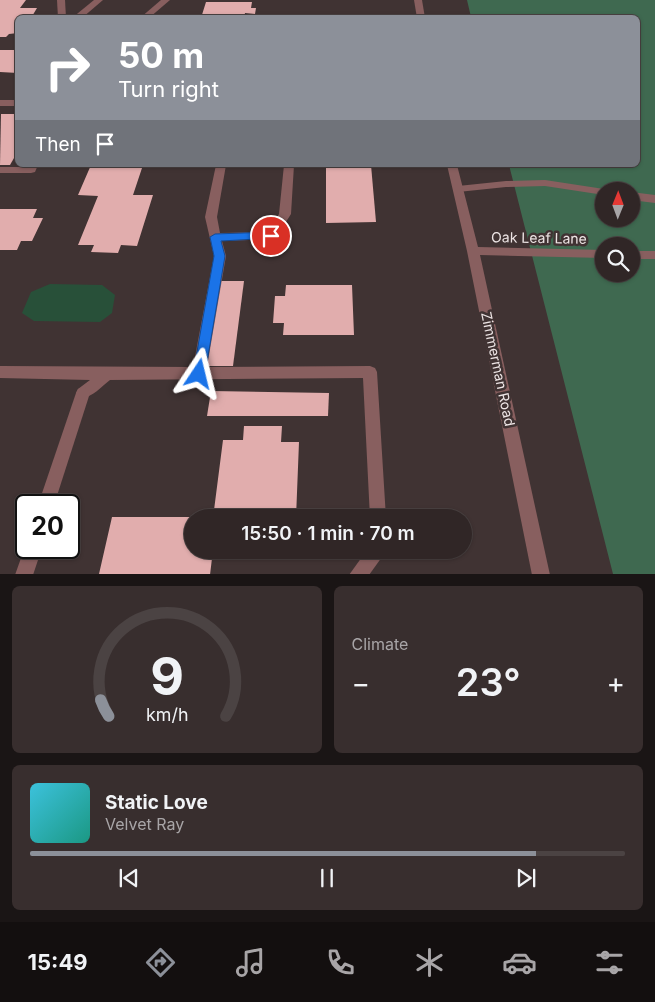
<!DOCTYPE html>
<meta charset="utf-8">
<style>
:root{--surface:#302626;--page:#382e2e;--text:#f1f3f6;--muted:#a8a5a7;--line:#4b4343;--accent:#8c9099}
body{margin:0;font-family:Inter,sans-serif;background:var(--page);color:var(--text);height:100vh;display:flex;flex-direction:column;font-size:19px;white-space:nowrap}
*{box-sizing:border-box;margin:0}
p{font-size:16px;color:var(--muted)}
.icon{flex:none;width:28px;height:28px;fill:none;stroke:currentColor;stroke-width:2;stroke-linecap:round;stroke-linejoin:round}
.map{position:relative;height:574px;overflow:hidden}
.sheet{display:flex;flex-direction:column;gap:12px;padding:12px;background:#1a1515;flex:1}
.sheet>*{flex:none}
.guide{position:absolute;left:15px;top:15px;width:625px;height:152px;border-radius:8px;box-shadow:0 1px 4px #0004,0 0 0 1px var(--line);background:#8c9099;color:#fff;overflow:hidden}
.needle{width:32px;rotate:1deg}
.controls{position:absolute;left:595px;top:182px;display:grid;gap:10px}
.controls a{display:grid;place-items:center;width:45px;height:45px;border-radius:50%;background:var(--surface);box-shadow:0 1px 4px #0004,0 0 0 1px var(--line);font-size:25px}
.speed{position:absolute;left:15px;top:494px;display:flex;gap:10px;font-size:25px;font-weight:700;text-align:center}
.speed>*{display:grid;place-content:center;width:65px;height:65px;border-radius:50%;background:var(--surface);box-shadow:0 1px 4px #0004,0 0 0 1px var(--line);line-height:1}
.speed .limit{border:2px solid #111;border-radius:8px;background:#fff;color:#111}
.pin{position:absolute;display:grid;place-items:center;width:42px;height:42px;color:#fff;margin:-21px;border:2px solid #fff;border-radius:50%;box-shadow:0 1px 5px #0007}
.me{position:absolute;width:55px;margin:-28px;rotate:10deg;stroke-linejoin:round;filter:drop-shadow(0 0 4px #0008)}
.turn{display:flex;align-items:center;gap:18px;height:105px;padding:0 20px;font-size:22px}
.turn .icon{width:65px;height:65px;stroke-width:2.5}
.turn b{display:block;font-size:35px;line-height:42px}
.then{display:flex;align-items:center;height:48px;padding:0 20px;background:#0003;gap:10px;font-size:19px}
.big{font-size:38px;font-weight:600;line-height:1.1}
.sheet .card{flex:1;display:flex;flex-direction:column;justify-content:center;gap:8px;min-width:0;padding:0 18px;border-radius:8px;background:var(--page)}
.sheet .dial{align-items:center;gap:0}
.dial svg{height:130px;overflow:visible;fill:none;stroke:var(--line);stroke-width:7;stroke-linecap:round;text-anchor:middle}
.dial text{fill:var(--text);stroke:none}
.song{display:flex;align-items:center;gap:15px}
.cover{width:60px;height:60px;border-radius:8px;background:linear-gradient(135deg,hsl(190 70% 55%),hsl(170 70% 35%))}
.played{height:5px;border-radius:2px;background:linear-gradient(90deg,var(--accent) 85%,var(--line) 85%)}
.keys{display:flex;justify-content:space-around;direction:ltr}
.heat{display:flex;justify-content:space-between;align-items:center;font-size:28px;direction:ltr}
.sheet .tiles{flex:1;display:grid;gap:12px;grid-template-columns:1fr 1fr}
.card:last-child{grid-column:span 2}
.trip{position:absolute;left:184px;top:509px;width:288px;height:50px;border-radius:25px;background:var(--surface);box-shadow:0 1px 4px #0004,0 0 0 1px var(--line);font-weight:600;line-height:50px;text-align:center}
.tabs{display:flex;height:80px;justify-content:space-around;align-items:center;background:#130f0f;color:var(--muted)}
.tabs .icon{width:35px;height:35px}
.tabs .active{color:var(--accent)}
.tabs b{font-size:22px;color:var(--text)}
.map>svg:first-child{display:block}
.green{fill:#285039}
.forest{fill:#3f6950;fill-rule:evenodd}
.building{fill:#e1adad}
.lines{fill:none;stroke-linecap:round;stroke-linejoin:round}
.service{fill:#885f5f;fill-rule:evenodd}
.minor{fill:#885f5f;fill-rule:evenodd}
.route{fill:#1a73e8;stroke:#114b97}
.labels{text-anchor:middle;stroke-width:5;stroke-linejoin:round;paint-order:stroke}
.street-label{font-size:14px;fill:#ede5e5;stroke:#403333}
</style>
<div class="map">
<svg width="655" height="575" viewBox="0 0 655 575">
<rect width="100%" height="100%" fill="#403333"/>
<path class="green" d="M50,284L102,285L115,295L112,313L100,322L34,321L22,313L31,292Z"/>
<path class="forest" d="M467,0H655V574H613L509,165H638V18L471,17ZM604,191H631V219H604ZM604,246H631V274H604Z"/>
<g class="building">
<path d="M0,0H26L20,8H37L31,18H18V33L9,34L6,37H0Z"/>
<path d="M206,2H252L251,8H256L255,14L245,13L244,18H201Z"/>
<path d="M0,50H18V73L0,72Z"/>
<path d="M1,114H18V151L10,165H0Z"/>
<path d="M91,165H143L133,195H153L137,246L121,245L118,253L91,252L94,245H78L98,196L78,195Z"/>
<rect x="227" y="165" width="41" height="3"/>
<path d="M326,165H371L376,222L326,223Z"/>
<path d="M0,209H37L33,218H43L32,241H21L17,250H0Z"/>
<path d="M220,281H244L233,366H206Z"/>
<path d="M286,285H352L354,335H283L284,323H273L275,296H285Z"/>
<path d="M211,391L329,393L328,416H207Z"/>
<path d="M244,426H282L281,442H299L296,518H213L223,440H243Z"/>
<path d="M112,517H192V550H213L210,575L99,574Z"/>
</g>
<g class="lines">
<g class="service">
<path d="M57,0H65L66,18H58Z"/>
<path d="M94,0H103L82,18H72Z"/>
<rect x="0" y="100" width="18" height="6"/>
<path d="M28,165H38L35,172L31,173H0V167H27Z"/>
<path d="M216,165H226L217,217L220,233L268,232L279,214L284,165H294L291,214L275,239L222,241L226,256L207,367L370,366L375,368L377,372L386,518H370L363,378L110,380C101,387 89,401 78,397L76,393L78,389L90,380L0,378V366L193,367L214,256L205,217Z"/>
<path d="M545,180L604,189L609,191H604V195L545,186L506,187L458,192L453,189L458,186L506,181Z"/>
<path d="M631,192L655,195V203L631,200Z"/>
<path d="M367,550H387L369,575H349Z"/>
</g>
<g class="minor">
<path d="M161,0H170L149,18H140Z"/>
<path d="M414,0H422L425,18H417Z"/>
<path d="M447,165H457L478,247L604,250V258L480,255L550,575H532L467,251Z"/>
<rect x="631" y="251" width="24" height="8"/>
<path d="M83,387L88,389L90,393L54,505H38L76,393L78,389Z"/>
<path d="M26,544V548H42L33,575H15Z"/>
</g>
</g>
<path class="route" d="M271,232L276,236L275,238L221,241L225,256L205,374L204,377L199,379L194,377L193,374L214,256L210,237L215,234Z"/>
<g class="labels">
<g class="street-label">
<text transform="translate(539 238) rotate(1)" y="5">Oak Leaf Lane</text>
<text transform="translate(498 369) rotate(78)" y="5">Zimmerman Road</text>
</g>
</g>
</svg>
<div class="controls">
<a><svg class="needle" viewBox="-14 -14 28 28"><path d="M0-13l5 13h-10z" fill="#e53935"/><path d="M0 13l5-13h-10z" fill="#a8a5a7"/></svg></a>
<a><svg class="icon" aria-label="search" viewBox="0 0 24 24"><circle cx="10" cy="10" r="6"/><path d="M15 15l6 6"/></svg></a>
</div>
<div class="speed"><div class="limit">20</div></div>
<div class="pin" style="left:271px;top:236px;background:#d93025"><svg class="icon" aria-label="arrive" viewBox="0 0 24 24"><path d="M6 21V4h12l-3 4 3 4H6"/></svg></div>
<svg class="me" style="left:199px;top:374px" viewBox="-20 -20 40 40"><path d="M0-17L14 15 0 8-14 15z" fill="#1a73e8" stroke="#fff" stroke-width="4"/></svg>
<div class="trip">15:50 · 1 min · 70 m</div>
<div class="guide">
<div class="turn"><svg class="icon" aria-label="right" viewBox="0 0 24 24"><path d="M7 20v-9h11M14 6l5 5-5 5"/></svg><div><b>50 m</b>Turn right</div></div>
<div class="then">Then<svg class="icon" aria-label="arrive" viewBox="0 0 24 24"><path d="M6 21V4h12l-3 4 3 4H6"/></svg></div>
</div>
</div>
<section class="sheet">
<div class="tiles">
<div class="card dial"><svg viewBox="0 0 100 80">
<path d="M14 69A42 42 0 1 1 86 69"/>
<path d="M14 69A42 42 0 0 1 9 59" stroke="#8c9099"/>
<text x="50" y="56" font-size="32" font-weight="700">9</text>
<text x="50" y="72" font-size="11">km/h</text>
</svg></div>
<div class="card"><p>Climate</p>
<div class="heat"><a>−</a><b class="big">23°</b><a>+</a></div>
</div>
<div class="card">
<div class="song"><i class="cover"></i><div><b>Static Love</b><p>Velvet Ray</p></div></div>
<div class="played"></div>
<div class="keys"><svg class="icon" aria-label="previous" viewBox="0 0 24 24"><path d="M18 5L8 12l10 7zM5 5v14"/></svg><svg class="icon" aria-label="pause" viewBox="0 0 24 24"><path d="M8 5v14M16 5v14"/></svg><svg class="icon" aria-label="next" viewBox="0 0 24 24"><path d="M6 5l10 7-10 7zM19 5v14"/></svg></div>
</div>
</div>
</section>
<nav class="tabs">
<b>15:49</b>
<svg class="icon active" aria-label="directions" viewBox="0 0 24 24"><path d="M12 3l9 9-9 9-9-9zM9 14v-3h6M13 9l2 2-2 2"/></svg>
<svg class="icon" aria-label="music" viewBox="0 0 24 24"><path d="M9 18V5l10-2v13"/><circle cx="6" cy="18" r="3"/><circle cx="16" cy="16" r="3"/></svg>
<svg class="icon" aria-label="phone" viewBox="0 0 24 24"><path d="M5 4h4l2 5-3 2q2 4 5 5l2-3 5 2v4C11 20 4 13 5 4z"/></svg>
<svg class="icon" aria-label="climate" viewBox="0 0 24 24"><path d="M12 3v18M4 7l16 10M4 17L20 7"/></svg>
<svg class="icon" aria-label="car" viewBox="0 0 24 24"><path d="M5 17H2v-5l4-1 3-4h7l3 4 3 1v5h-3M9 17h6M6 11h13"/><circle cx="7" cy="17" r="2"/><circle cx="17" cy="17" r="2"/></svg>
<svg class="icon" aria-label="filters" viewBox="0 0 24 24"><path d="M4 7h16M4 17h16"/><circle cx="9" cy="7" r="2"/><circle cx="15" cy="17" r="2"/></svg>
</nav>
